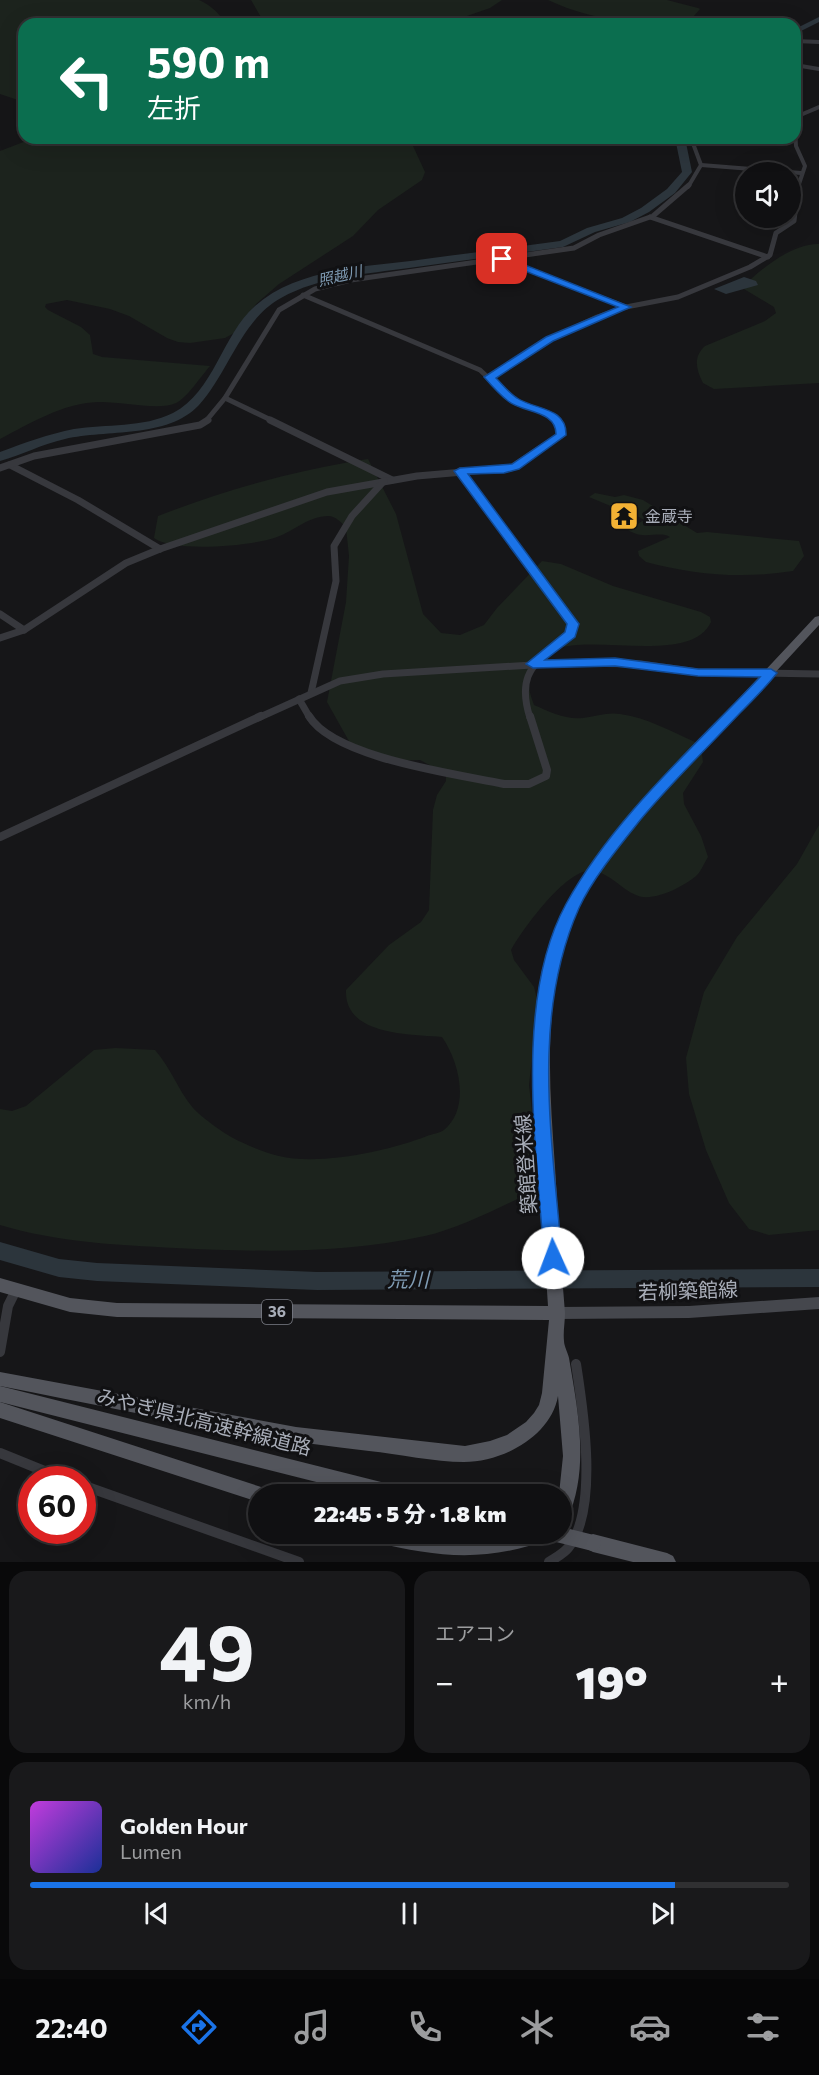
<!DOCTYPE html>
<html lang="ja">
<meta charset="utf-8">
<style>
:root{--surface:#101012;--page:#19191b;--text:#f1f3f6;--muted:#9c9d9f;--line:#303032;--accent:#1a73e8}
body{margin:0;font-family:Commissioner,"Noto Sans JP",sans-serif;background:var(--page);color:var(--text);height:100vh;display:flex;flex-direction:column;font-size:22px;white-space:nowrap}
*{box-sizing:border-box;margin:0}
p{font-size:20px;color:var(--muted)}
.icon{flex:none;width:33px;height:33px;fill:none;stroke:currentColor;stroke-width:2;stroke-linecap:round;stroke-linejoin:round}
.map{position:relative;height:1562px;overflow:hidden}
.side{display:flex;flex-direction:column;gap:9px;padding:9px;background:#09090a;flex:1}
.side>*{flex:none}
.top-card{position:absolute;left:18px;top:18px;width:783px;height:126px;border-radius:18px;box-shadow:0 6px 24px #0002,0 0 0 2px var(--line);background:#0b6e4f;color:#fff;overflow:hidden}
.tools{position:absolute;left:735px;top:162px;display:grid;gap:12px}
.tools a{display:grid;place-items:center;width:66px;height:66px;border-radius:50%;background:var(--surface);box-shadow:0 6px 24px #0002,0 0 0 2px var(--line);font-size:30px}
.speed{position:absolute;left:18px;top:1466px;display:flex;gap:12px;font-size:30px;font-weight:700;text-align:center}
.speed>*{display:grid;place-content:center;width:78px;height:78px;border-radius:50%;background:var(--surface);box-shadow:0 6px 24px #0002,0 0 0 2px var(--line);line-height:1}
.speed .limit{border:9px solid #d22;background:#fff;color:#111}
.pin{position:absolute;display:grid;place-items:center;width:51px;height:51px;color:#fff;margin:-26px;border-radius:12px;box-shadow:0 3px 9px #0006}
.me{position:absolute;width:66px;margin:-33px;rotate:358deg;stroke-linejoin:round;filter:drop-shadow(0 0 4px #0008)}
.turn{display:flex;align-items:center;gap:21px;height:126px;padding:0 30px;font-size:27px}
.turn .icon{width:78px;height:78px;stroke-width:2.5}
.turn b{display:block;font-size:42px;line-height:51px}
.big{font-size:45px;font-weight:800;line-height:1.1}
.side .widget{flex:1;display:flex;flex-direction:column;justify-content:center;gap:9px;min-width:0;padding:0 21px;border-radius:18px;background:var(--page)}
.side .dial{align-items:center;gap:0}
.dial b{font-size:78px;line-height:1}
.song{display:flex;align-items:center;gap:18px}
.cover{width:72px;height:72px;border-radius:9px;background:linear-gradient(135deg,hsl(290 70% 55%),hsl(230 70% 35%))}
.played{height:6px;border-radius:3px;background:linear-gradient(90deg,var(--accent) 85%,var(--line) 85%)}
.keys{display:flex;justify-content:space-around;direction:ltr}
.heat{display:flex;justify-content:space-between;align-items:center;font-size:33px;direction:ltr}
.side .tiles{flex:1;display:grid;gap:9px;grid-template-columns:1fr 1fr}
.widget:last-child{grid-column:span 2}
.trip{position:absolute;left:248px;top:1484px;width:324px;height:60px;border-radius:30px;background:var(--surface);box-shadow:0 6px 24px #0002,0 0 0 2px var(--line);font-weight:800;line-height:60px;text-align:center}
.tabs{display:flex;height:96px;justify-content:space-around;align-items:center;background:#060607;color:var(--muted)}
.tabs .icon{width:42px;height:42px}
.tabs .selected{color:var(--accent)}
.tabs b{font-size:27px;color:var(--text)}
.map>svg:first-child{display:block}
.green{fill:#1c231d}
.water{fill:#2c353c}
.lines{fill:none;stroke-linecap:round;stroke-linejoin:round}
.river{fill:#2c353c;fill-rule:evenodd}
.minor-far4{stroke:#37383d;stroke-width:4}
.minor-far3{stroke:#37383d;stroke-width:5}
.minor-far2{stroke:#37383d;stroke-width:7}
.minor-far1{stroke:#37383d;stroke-width:8}
.minor{stroke:#37383d;stroke-width:10}
.secondary{fill:#45474d;fill-rule:evenodd}
.primary{fill:#53555c;fill-rule:evenodd}
.primary-bridge{stroke:#53555c;stroke-width:16}
.route{fill:#1a73e8;stroke:#114b97;stroke-width:1.5}
.labels{text-anchor:middle;stroke-width:6;stroke-linejoin:round;paint-order:stroke}
.far-water-label{font-size:15px;font-style:italic;fill:#7f9bb3;stroke:#111113}
.shield{fill:#111113;stroke:#7b7e86;stroke-width:1.5}
.shield-label{font-size:15px;font-weight:bold;fill:#a8adb8}
.poi-label{font-size:16px;fill:#a8adb8;stroke:#111113;text-anchor:start}
.near-street-label{font-size:20px;fill:#a8adb8;stroke:#111113}
.near-water-label{font-size:21px;font-style:italic;fill:#7f9bb3;stroke:#111113}
</style>
<div class="map">
<svg width="819" height="1562" viewBox="0 0 819 1562">
<rect width="100%" height="100%" fill="#161618"/>
<g class="green">
<path d="M0,0H199C210,5 220,13 225,24H24V102L0,94Z"/>
<path d="M251,0H502L490,8L464,17L505,24H265Z"/>
<path d="M548,0H667L698,8L700,9L693,17L709,24C652,24 601,25 548,0Z"/>
<path d="M34,138H406L413,146L425,172L422,180L378,210L353,236L279,284L256,304L234,333L225,338L190,343L178,342L167,338L129,316L110,309L67,300L46,304L45,307L48,310L81,327L90,335L93,354L102,357L210,366C202,375 186,399 176,403C159,411 119,401 98,402C63,403 31,423 0,439V151Z"/>
<path d="M819,244V383L714,389L703,383C696,369 693,357 705,346L765,321L776,313L774,307L744,289L746,284C763,267 794,243 819,244Z"/>
<path d="M368,459L396,514L423,614L441,633L460,635L484,625L497,608L542,561L561,564L613,586L701,612L710,617L711,622C691,665 594,634 557,649C550,651 545,659 540,664C526,677 527,687 534,705C550,712 566,720 583,718C596,716 608,712 620,714C646,717 672,732 695,742L701,748L703,762L683,793L684,804L701,836L708,857C704,863 701,872 696,876C683,887 652,903 636,895C621,889 605,868 587,871C562,875 523,929 511,950L514,960L534,987L538,1003L529,1085L534,1130V1191C502,1206 460,1228 425,1236C344,1254 258,1252 176,1248C117,1245 56,1242 0,1225V1109L12,1111L26,1106L94,1050L116,1048L155,1050C171,1068 178,1090 193,1108C200,1116 222,1132 233,1138C246,1145 264,1152 279,1156C319,1166 389,1151 427,1136C432,1134 440,1133 444,1130C471,1108 459,1061 442,1037C410,1034 344,1036 346,990L389,945L421,922L429,910L433,810L437,795L446,781V776L441,771L420,760L391,761L350,743L327,702L346,602L349,556L346,528C342,523 336,516 328,516C309,516 294,531 277,537C253,546 174,553 154,538L158,516C225,490 296,470 368,459Z"/>
<path d="M595,493L615,497L624,495L643,500L697,533L707,532L799,541L804,556L793,571C743,579 694,575 646,562L639,556L638,551L670,537C659,530 645,541 628,530L644,520L622,507H613L589,497Z"/>
<path d="M819,825V1230L769,1235L749,1229L729,1203L706,1150L689,1094L686,1058L704,992L737,937L797,864Z"/>
</g>
<path class="water" d="M744,277L756,281L758,285L726,294L714,289Z"/>
<g class="lines">
<g class="river">
<path d="M819,17V22L795,34V29Z"/>
<path d="M675,138H685L692,172L675,193L649,212L630,222L595,232L563,247C512,254 461,261 409,268C367,274 320,276 281,298C241,320 229,372 199,405C167,439 107,429 65,439C42,444 22,455 0,461V452C24,443 49,434 74,429C106,424 143,428 173,413C214,392 222,335 255,306C299,267 370,267 425,259C470,253 515,247 560,241L587,228L622,218L641,208L667,189L682,172Z"/>
<path d="M0,1242L59,1259L97,1263L317,1272L819,1269V1287L317,1290L97,1281L59,1277L0,1260Z"/>
</g>
<g class="minor-far4">
<path d="M795,41L819,42"/>
<path d="M795,65L819,69"/>
<path d="M795,121L798,116L819,107"/>
<path d="M795,129L796,146L805,166L798,187"/>
<path d="M701,165L801,173"/>
<path d="M688,187L701,165L691,138"/>
</g>
<g class="minor-far3">
<path d="M650,217L768,257"/>
<path d="M504,260L626,307"/>
<path d="M303,295L480,370L513,401L554,416L557,421"/>
<path d="M489,377L501,372L550,339L597,317L626,307L678,297L750,267L770,255L776,233L794,221L798,185"/>
<path d="M225,398L273,421"/>
<path d="M206,421L225,398L279,310L315,289L351,280L574,248L599,235L653,216L689,185"/>
</g>
<g class="minor-far2">
<path d="M270,420L392,480"/>
<path d="M10,465L78,500L160,549"/>
<path d="M0,468L34,456L200,425L208,420"/>
<path d="M460,471L573,624C570,635 564,638 556,645C527,667 519,683 530,718"/>
<path d="M0,614L24,630"/>
<path d="M0,638L24,630L126,563L160,549L327,492L417,476L511,468L561,435V427L557,420"/>
<path d="M311,693L336,581L334,546L352,516L384,481"/>
<path d="M299,699L310,718"/>
<path d="M258,718L340,681L383,674L565,663L641,664L698,672L819,674"/>
</g>
<g class="minor-far1">
<path d="M309,716C334,758 457,774 504,784H529L546,776L547,770L530,716"/>
<path d="M0,837L261,716"/>
</g>
<g class="minor">
<path d="M0,1352L8,1306L16,1290"/>
<path d="M0,1453L64,1479"/>
<path d="M82,1485L299,1562"/>
<path d="M549,1562C555,1558 563,1554 568,1548C599,1510 583,1409 576,1364"/>
</g>
<path class="secondary" d="M819,1297V1309L689,1318L557,1319L552,1317L550,1313L552,1309L557,1307L689,1306Z"/>
<g class="primary">
<path d="M819,616V625L642,817C619,845 594,873 579,906C541,989 549,1079 555,1167C558,1216 561,1264 565,1313C565,1322 563,1332 564,1341C564,1346 568,1353 569,1358C578,1412 590,1469 567,1520L561,1522V1494H559L563,1456L558,1396C551,1436 503,1462 464,1462C435,1462 398,1454 369,1451C245,1437 123,1410 0,1386V1372L296,1427L465,1446L490,1441L507,1435L526,1422L534,1413L539,1405L542,1393L549,1320L117,1317L70,1312L0,1292V1278L70,1298L117,1303L548,1306C545,1259 542,1213 539,1166C535,1090 527,1010 553,937C580,863 636,809 689,752C731,707 773,662 815,617Z"/>
<path d="M0,1386L397,1486L403,1488L406,1494H364L0,1402Z"/>
<path d="M0,1402L258,1486L264,1488L267,1494H258V1502L0,1418Z"/>
<path d="M366,1533H411L440,1538L484,1541L505,1539L525,1533H553L550,1539C488,1562 439,1558 375,1542L369,1539Z"/>
<path d="M593,1534L667,1553L673,1556L676,1562H633L593,1552L587,1549L584,1543L587,1537Z"/>
</g>
<path class="primary-bridge" d="M553,1533L593,1543"/>
</g>
<path class="route" d="M499,257H505L631,307L553,341L496,378C502,384 509,393 517,398C535,410 567,407 566,435L519,469L504,473L468,474L579,624L575,637L545,660L615,658L698,669H771L777,673C766,687 753,700 740,713C707,748 672,782 641,819C621,844 592,879 579,908C530,1018 553,1143 562,1258L559,1263L553,1266L546,1263L544,1258C537,1151 513,1001 566,904C614,817 693,748 760,677L698,676L615,666L533,668L526,664L565,632L567,624L454,471L460,468L512,464L556,434C556,410 523,413 508,401C500,395 491,385 484,377L546,337L618,307L499,261Z"/>
<defs>
<g id="temple-square" transform="scale(1.5)"><rect x="-9" y="-9" width="18" height="18" rx="4" fill="#f2b134" stroke="#111113"/><path d="M0-6L5-2H3V0L6.5 2.5H4V6H1.5V3h-3V6H-4V2.5H-6.5L-3 0V-2H-5Z" fill="#111"/></g>
</defs>
<g fill-rule="evenodd">
<use href="#temple-square" x="624" y="516"/>
</g>
<g class="labels">
<g class="far-water-label">
<text transform="translate(340 276) rotate(-13)" y="5">照越川</text>
</g>
<rect class="shield" x="262" y="1300" width="30" height="24" rx="4.5"/>
<g class="shield-label">
<text x="277" y="1317">36</text>
</g>
<g class="poi-label">
<text x="645" y="522">金蔵寺</text>
</g>
<g class="near-street-label">
<text transform="translate(526 1164) rotate(-94)" y="7">築館登米線</text>
<text transform="translate(688 1291) rotate(-2)" y="7">若柳築館線</text>
<text transform="translate(204 1422) rotate(14)" y="7">みやぎ県北高速幹線道路</text>
</g>
<g class="near-water-label">
<text x="408" y="1287">荒川</text>
</g>
</g>
</svg>
<div class="tools">
<a><svg class="icon" aria-label="sound" viewBox="0 0 24 24"><path d="M4 9h4l5-4v14l-5-4H4zM17 9q2 3 0 6"/></svg></a>
</div>
<div class="speed"><div class="limit">60</div></div>
<div class="pin" style="left:502px;top:259px;background:#d93025"><svg class="icon" aria-label="arrive" viewBox="0 0 24 24"><path d="M6 21V4h12l-3 4 3 4H6"/></svg></div>
<svg class="me" style="left:553px;top:1258px" viewBox="-20 -20 40 40"><circle r="19" fill="#fff"/><path d="M0-13L10 11 0 6-10 11z" fill="#1a73e8"/></svg>
<div class="trip">22:45 · 5 分 · 1.8 km</div>
<div class="top-card">
<div class="turn"><svg class="icon" aria-label="left" viewBox="0 0 24 24"><path d="M17 20v-9H6M10 6l-5 5 5 5"/></svg><div><b>590 m</b>左折</div></div>
</div>
</div>
<section class="side">
<div class="tiles">
<div class="widget dial"><b>49</b><p>km/h</p></div>
<div class="widget"><p>エアコン</p>
<div class="heat"><a>−</a><b class="big">19°</b><a>+</a></div>
</div>
<div class="widget">
<div class="song"><i class="cover"></i><div><b>Golden Hour</b><p>Lumen</p></div></div>
<div class="played"></div>
<div class="keys"><svg class="icon" aria-label="previous" viewBox="0 0 24 24"><path d="M18 5L8 12l10 7zM5 5v14"/></svg><svg class="icon" aria-label="pause" viewBox="0 0 24 24"><path d="M8 5v14M16 5v14"/></svg><svg class="icon" aria-label="next" viewBox="0 0 24 24"><path d="M6 5l10 7-10 7zM19 5v14"/></svg></div>
</div>
</div>
</section>
<nav class="tabs">
<b>22:40</b>
<svg class="icon selected" aria-label="directions" viewBox="0 0 24 24"><path d="M12 3l9 9-9 9-9-9zM9 14v-3h6M13 9l2 2-2 2"/></svg>
<svg class="icon" aria-label="music" viewBox="0 0 24 24"><path d="M9 18V5l10-2v13"/><circle cx="6" cy="18" r="3"/><circle cx="16" cy="16" r="3"/></svg>
<svg class="icon" aria-label="phone" viewBox="0 0 24 24"><path d="M5 4h4l2 5-3 2q2 4 5 5l2-3 5 2v4C11 20 4 13 5 4z"/></svg>
<svg class="icon" aria-label="climate" viewBox="0 0 24 24"><path d="M12 3v18M4 7l16 10M4 17L20 7"/></svg>
<svg class="icon" aria-label="car" viewBox="0 0 24 24"><path d="M5 17H2v-5l4-1 3-4h7l3 4 3 1v5h-3M9 17h6M6 11h13"/><circle cx="7" cy="17" r="2"/><circle cx="17" cy="17" r="2"/></svg>
<svg class="icon" aria-label="filters" viewBox="0 0 24 24"><path d="M4 7h16M4 17h16"/><circle cx="9" cy="7" r="2"/><circle cx="15" cy="17" r="2"/></svg>
</nav>
